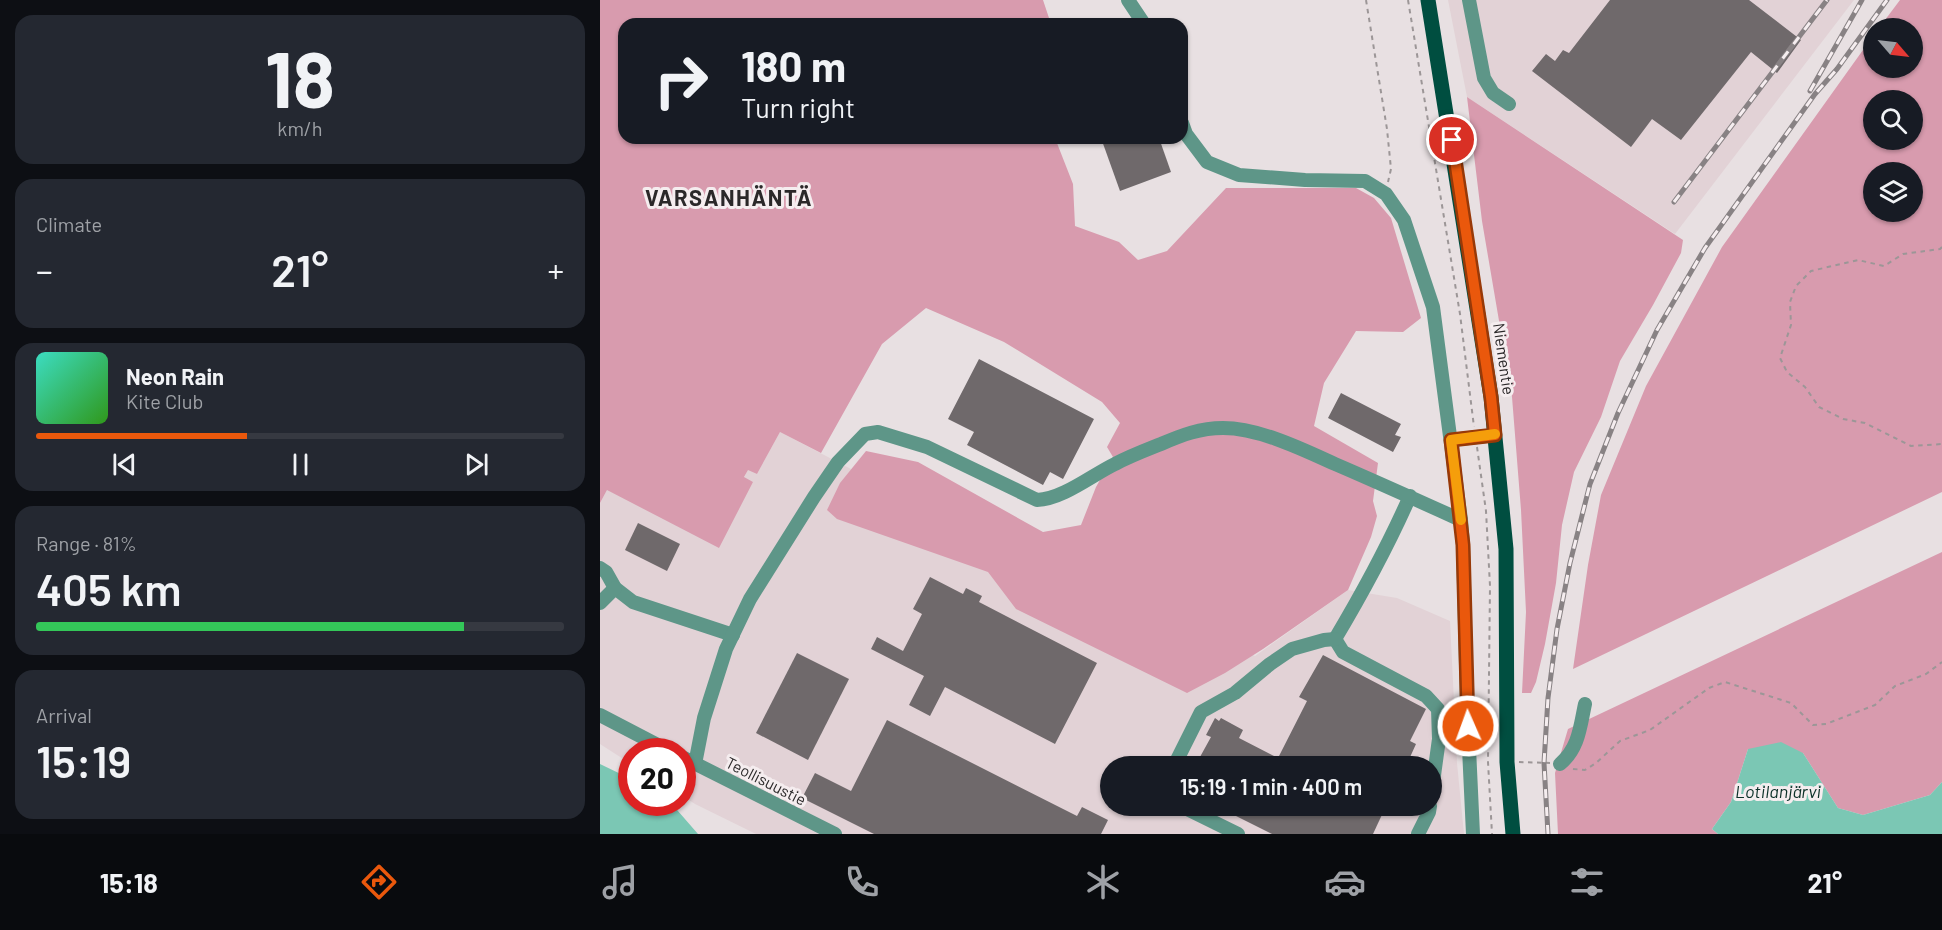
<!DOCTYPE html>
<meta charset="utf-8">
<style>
:root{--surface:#171b24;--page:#242831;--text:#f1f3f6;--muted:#9ea1a6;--line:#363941;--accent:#ea580c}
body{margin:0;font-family:Barlow,sans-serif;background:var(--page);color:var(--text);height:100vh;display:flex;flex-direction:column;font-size:22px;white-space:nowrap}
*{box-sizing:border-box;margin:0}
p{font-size:20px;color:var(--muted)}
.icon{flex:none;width:33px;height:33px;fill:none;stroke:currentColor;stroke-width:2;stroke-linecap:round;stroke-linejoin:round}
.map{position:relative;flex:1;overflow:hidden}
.sheet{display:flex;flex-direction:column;gap:15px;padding:15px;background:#0d0f14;width:600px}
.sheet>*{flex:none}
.guide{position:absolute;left:18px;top:18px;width:570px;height:126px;border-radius:18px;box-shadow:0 2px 4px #0004;background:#171b24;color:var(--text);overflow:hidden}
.needle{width:39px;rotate:118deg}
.buttons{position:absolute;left:1263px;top:18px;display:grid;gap:12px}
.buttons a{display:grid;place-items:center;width:60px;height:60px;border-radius:50%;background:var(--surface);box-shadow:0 2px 4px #0004;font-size:30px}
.speed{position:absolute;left:18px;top:738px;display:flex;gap:12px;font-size:30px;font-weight:700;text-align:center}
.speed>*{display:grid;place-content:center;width:78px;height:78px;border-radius:50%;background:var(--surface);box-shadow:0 2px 4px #0004;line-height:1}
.speed .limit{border:9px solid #d22;background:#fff;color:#111}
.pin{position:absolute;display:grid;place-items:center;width:51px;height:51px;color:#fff;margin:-26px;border:3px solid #fff;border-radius:50%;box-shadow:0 2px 6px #0007}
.me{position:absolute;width:66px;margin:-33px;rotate:358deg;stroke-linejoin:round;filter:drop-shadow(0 0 4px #0008)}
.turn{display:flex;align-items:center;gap:21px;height:126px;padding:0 24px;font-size:27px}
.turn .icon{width:78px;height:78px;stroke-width:2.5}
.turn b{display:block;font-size:42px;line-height:51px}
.big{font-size:45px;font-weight:600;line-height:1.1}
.sheet .card{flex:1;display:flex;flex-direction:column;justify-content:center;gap:9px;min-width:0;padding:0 21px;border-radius:18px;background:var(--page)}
.sheet .dial{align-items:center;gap:0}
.dial b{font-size:78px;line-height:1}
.song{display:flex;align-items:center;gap:18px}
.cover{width:72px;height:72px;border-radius:9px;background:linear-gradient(135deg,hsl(170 70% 55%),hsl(110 70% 35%))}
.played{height:6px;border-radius:3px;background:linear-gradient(90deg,var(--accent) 40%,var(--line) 40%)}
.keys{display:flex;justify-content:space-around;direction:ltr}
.heat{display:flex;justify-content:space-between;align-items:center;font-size:33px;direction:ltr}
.charge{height:9px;border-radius:4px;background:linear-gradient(90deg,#34c759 81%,var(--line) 0)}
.trip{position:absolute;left:500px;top:756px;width:342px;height:60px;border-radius:30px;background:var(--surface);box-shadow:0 2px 4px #0004;font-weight:600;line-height:60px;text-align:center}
.tab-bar{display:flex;height:96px;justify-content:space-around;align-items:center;background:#090b0e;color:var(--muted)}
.tab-bar .icon{width:42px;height:42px}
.tab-bar .active{color:var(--accent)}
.tab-bar b{font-size:27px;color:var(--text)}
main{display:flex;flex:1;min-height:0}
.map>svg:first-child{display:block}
.built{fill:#e2d2d6;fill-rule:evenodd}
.green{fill:#d89bae;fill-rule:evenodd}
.water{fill:#7bc7b4}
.building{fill:#6f696b}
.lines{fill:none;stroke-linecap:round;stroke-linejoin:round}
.path{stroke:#9c9697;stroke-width:2;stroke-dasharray:4.5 4.5;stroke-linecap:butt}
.minor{stroke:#5e9688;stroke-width:14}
.major{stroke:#004e40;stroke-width:15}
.rail-casing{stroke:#888284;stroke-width:5}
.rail{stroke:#f5edef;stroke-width:3;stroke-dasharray:9;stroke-linecap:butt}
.route-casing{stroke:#983908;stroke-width:15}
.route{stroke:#ea580c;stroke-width:10}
.slow{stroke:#f59e0b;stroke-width:10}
.labels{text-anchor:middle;stroke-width:6;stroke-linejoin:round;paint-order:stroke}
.street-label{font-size:16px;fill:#2b2829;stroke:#f5edef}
.water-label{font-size:18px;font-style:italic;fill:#0d322a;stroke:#f5edef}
.district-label{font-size:22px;font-weight:bold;letter-spacing:1.5px;fill:#2b2829;stroke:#f5edef}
</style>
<main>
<section class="sheet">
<div class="card dial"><b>18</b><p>km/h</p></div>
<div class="card"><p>Climate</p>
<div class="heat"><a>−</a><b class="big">21°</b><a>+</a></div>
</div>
<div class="card">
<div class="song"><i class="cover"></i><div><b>Neon Rain</b><p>Kite Club</p></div></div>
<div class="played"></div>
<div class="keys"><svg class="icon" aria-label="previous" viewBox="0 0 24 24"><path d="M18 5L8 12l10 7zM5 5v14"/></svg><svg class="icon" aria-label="pause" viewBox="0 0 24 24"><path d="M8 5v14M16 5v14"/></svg><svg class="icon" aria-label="next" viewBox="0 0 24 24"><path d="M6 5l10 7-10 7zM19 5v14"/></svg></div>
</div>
<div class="card"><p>Range · 81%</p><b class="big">405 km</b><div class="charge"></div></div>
<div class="card"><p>Arrival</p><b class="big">15:19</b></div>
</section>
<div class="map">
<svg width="1342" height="834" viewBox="0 0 1342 834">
<rect width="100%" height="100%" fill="#e8e0e2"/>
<g class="built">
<path d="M848,0H1254L1075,234L867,97Z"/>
<path d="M180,432L299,494L655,656L748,590L797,598L850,621L857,763L864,834H156L95,804L83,796L82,752H32L31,764L0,744V503L7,490L153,483L144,478L148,469L157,474ZM510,766H831V806H510Z"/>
</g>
<g class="green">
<path d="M0,0H443L449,18L446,24H24V138H455L473,184L475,226L519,242L538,260L567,251L626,188H756L774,198L791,218L821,318L803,332L756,331L724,383L714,426L778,463L773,501L777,516L771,537L748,590L663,649L625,673L587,693L416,609L388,572L237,519L227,510L240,483L266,451L318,462L443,532L481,525L496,487L513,457L507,447L520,423L502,402L404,342L326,308L282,344L221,453L180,432L157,474L148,470L144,477L153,482L119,548L7,490L0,503Z"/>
<path d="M1300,0H1342V492L973,669L988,565L1001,495L1046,386L1122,247L1273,36L1274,68H1312V28H1279ZM1274,100H1312V140H1274ZM1274,172H1312V212H1274Z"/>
<path d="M867,97L1083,240L1081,253L1053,305L1020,361L1001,417L974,472L962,525L956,583L945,644L936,682L931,693H922L926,612L921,510L912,397L882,221Z"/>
<path d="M1342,552V782L1330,795L1263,815L1238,808L1203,753L1148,749L1131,802L1112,829L1118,834H958L955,773L968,729Z"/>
</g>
<g class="water">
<path d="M1181,742L1203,753L1238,808L1263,815L1330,795L1342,782V834H1118L1112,829L1131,802L1148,749Z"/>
<path d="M0,764L31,779L32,802L71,803L98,834H0Z"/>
</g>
<g class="building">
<path d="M1010,0H1149L1201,40L1177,73L1151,52L1081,140L1052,119L1031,147L932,71L946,54L955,61L963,50L969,53Z"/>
<path d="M501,138H559L571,172L520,191Z"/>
<path d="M379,359L494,419L463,479L450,472L443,485L367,445L374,432L348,419Z"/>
<path d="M741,393L801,424L795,435L801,437L793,452L728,418Z"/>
<path d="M38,523L80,544L67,571L25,550Z"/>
<path d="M330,577L363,594L366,588L382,596L379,602L497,663L455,744L345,687L330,716L309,705L324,676L271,649L277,637L303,651L322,614L313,609Z"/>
<path d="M197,653L249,679L208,760L156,733Z"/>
<path d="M723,655L826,709L810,741L816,744L806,766H595L611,737L606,735L615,718L619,721L621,718L643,730L639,738L678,758L707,701L699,697Z"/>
<path d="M287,720L477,816L482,807L508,820L501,834H274L202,798L215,773L251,791Z"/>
<path d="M616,806H786L773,834H672Z"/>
</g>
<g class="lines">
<g class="path">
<path d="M766,0L787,129L791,169L788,182"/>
<path d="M808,0L860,314L874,427"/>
<path d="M1342,247L1340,249L1303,254L1284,266L1258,260L1211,271L1196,286L1190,302L1191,325L1180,358L1187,372L1205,387L1219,407L1243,419L1265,423L1311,446L1342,444"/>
<path d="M877,447L886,511L890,586L888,762L892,834"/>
<path d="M919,762L950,763"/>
<path d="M973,769L985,770L996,763L1020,741L1050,730L1109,688L1125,682L1191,703L1213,725L1226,724L1275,705L1295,686L1326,674L1342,662"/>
</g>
<g class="minor">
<path d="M528,0L544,24"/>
<path d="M869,0L884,78L893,93L909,104"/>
<path d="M582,123L586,134L607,162L639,175L705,180L765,181L786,194L804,220L833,307L861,520L863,545L867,705L873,834"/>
<path d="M851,440L895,435"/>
<path d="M0,568L6,572L15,588L33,602L133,635"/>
<path d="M0,603L15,588"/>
<path d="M735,639L743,652L826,696L838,709L839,739L831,797"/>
<path d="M735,639C763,592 788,546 810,496"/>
<path d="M0,715L71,752"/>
<path d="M82,757L235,834"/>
<path d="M95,764L104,718L126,649L150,599L214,497L238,462L265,434L278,432L327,447L437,500C463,499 492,475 515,464C530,456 546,450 561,444C582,435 600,428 623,428C659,428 702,449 735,464C777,482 819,501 861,520"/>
<path d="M960,764C979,748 980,727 985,704"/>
<path d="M574,766L601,712L635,693L670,664L692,649L724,640L735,639"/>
<path d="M581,806L638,834"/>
<path d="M818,834L829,812L830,806"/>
</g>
<path class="major" d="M828,0L891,397L906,549L907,762L913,834"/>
<g class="rail-casing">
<g id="rail">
<path d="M1210,91L1262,0"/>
<path d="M1074,202L1227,0"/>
<path d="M948,834L944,763L948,698L957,629L970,563L990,484L1018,413L1057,330L1105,248L1215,94L1237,69L1287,0"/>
</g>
</g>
<use href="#rail" class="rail"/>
</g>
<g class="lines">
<g class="route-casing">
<path id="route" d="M852,140L891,397L895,435L851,440L863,545L868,726"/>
</g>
<use href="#route" class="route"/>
<path class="slow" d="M861,520L851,440L895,434"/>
</g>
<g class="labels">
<g class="street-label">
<text transform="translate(904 359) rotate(82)" y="6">Niementie</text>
<text transform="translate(166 781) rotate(27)" y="6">Teollisuustie</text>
</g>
<g class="water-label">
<text x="1178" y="798">Lotilanjärvi</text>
</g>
<g class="district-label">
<text x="129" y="206">VARSANHÄNTÄ</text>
</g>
</g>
</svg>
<div class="buttons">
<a><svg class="needle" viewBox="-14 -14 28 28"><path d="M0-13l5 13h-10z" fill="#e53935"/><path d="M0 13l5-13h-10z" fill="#9ea1a6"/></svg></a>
<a><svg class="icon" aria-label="search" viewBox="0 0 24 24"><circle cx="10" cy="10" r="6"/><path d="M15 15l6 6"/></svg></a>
<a><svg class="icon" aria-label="layers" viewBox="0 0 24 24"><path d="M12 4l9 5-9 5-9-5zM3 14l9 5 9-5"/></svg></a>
</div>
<div class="speed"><div class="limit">20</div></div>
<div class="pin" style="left:852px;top:140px;background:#d93025"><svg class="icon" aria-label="arrive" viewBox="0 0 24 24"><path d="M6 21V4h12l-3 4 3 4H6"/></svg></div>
<svg class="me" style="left:868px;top:726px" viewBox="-20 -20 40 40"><circle r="17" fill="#ea580c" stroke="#fff" stroke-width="3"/><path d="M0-11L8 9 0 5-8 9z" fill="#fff"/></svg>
<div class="trip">15:19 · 1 min · 400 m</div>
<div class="guide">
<div class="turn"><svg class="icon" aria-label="right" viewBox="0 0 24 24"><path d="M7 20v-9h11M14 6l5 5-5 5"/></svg><div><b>180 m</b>Turn right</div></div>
</div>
</div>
</main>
<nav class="tab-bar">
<b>15:18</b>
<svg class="icon active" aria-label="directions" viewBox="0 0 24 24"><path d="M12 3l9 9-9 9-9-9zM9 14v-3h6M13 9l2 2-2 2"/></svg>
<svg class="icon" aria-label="music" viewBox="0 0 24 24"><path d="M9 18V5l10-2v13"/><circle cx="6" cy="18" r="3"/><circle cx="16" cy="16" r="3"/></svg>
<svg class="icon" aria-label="phone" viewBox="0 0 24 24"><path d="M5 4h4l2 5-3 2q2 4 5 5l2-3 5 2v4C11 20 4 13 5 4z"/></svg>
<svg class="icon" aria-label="climate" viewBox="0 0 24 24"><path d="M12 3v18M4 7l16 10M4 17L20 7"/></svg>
<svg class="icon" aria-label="car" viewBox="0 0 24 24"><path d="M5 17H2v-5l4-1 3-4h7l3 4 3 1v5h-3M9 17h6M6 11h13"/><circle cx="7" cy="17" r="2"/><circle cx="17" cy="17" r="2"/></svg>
<svg class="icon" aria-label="filters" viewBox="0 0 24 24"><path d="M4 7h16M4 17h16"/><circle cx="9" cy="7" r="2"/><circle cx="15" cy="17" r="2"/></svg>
<b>21°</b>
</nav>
